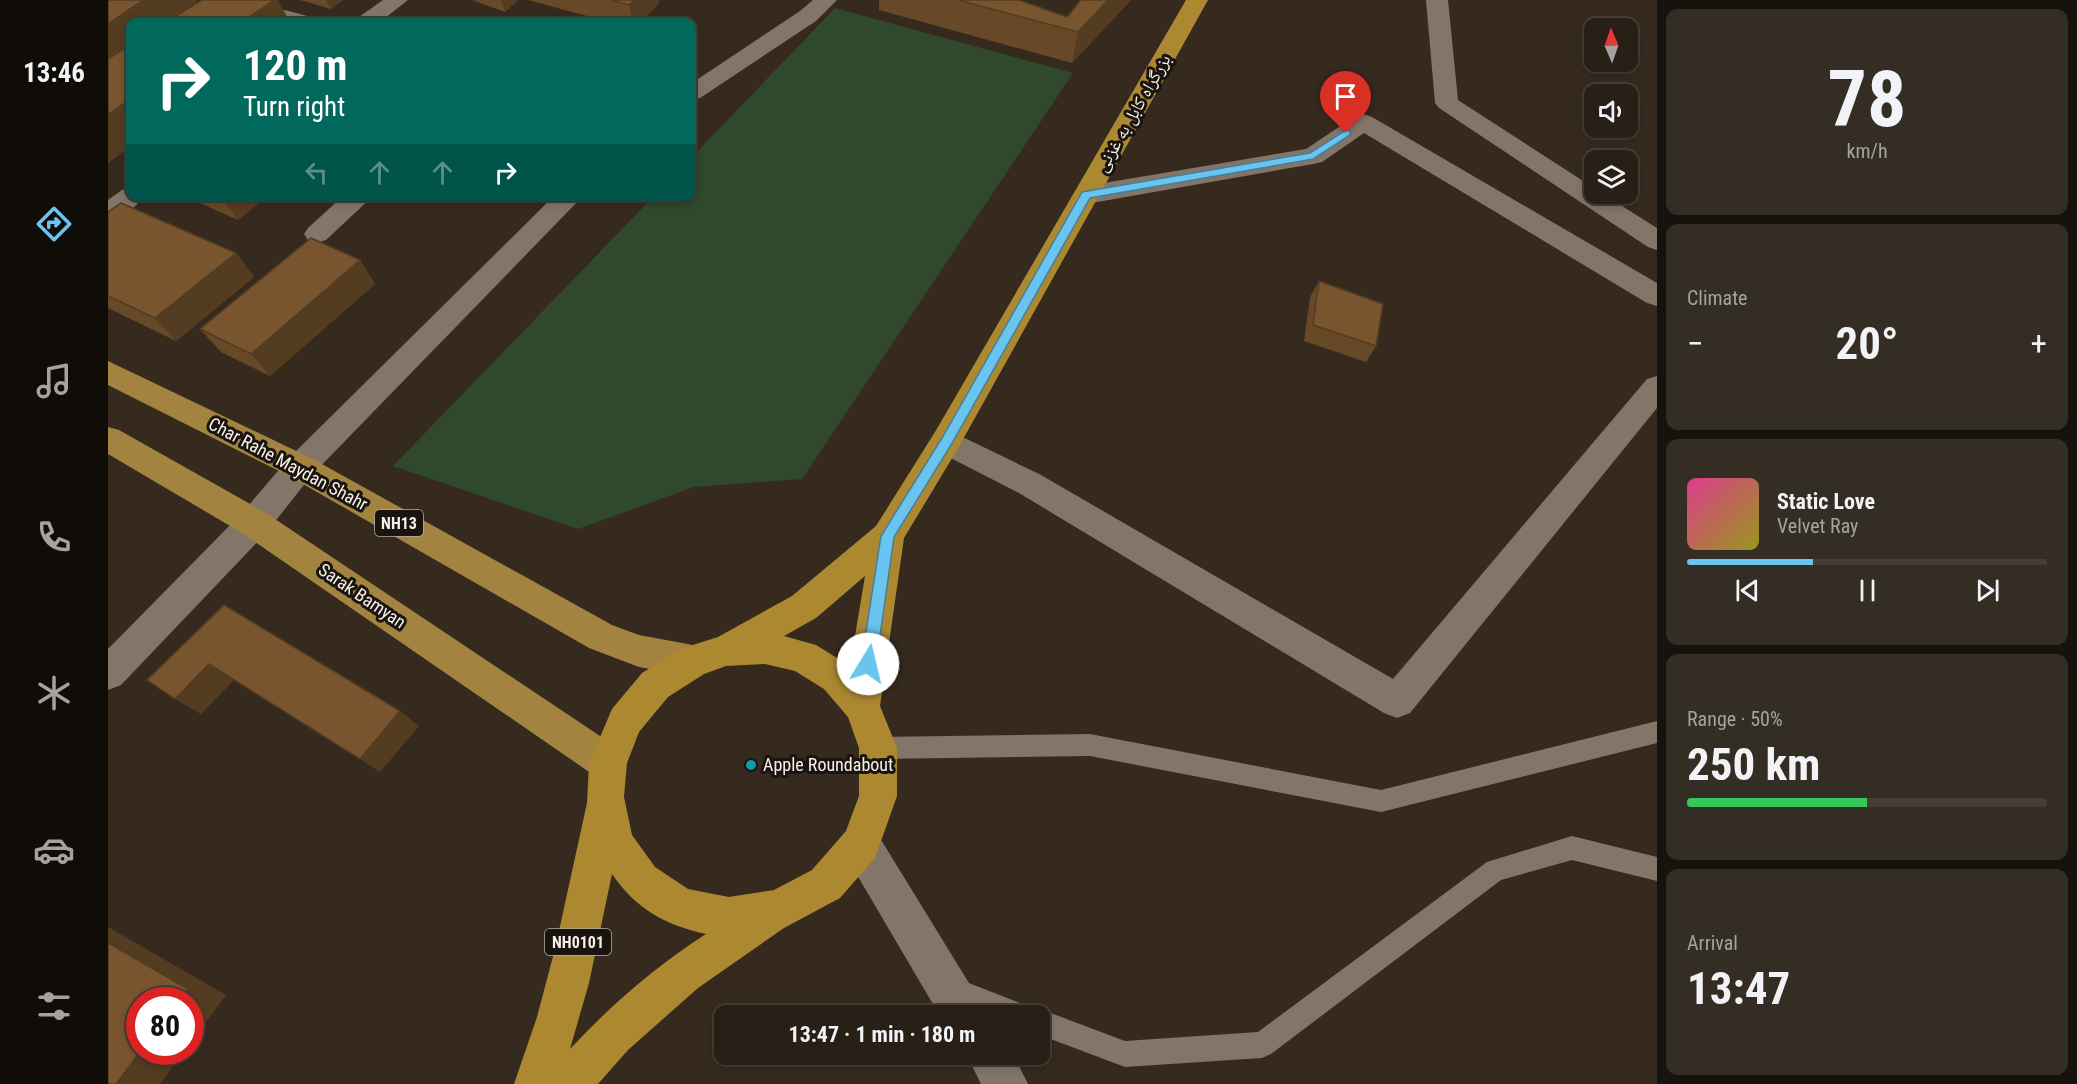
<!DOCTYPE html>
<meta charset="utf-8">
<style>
:root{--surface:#282017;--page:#342d24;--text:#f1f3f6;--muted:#a5a3a1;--line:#443e36;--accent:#69c4f0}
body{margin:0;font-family:"Roboto Condensed","Noto Naskh Arabic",sans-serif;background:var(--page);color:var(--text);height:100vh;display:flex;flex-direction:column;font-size:22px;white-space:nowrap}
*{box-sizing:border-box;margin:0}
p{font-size:20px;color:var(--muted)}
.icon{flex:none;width:33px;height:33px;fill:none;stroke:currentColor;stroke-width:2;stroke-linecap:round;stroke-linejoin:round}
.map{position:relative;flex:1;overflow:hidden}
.sheet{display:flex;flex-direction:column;gap:9px;padding:9px;background:#16120d;width:420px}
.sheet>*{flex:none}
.banner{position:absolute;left:18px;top:18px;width:570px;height:183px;border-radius:12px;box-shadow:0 3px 9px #0003,0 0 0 2px var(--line);background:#00695c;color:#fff;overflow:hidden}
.needle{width:39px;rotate:358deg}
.controls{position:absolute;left:1476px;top:18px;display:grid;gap:12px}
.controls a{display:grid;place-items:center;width:54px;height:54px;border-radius:12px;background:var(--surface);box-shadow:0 3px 9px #0003,0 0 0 2px var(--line);font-size:30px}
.speed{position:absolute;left:18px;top:987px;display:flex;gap:12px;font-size:30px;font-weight:700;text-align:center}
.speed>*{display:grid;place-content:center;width:78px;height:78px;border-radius:50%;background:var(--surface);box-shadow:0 3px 9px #0003,0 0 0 2px var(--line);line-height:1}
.speed .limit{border:9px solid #d22;background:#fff;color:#111}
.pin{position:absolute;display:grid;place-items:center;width:51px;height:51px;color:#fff;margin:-62px -26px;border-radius:50% 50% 50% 0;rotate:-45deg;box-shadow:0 0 6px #0007}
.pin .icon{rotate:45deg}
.me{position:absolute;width:66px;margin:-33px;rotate:9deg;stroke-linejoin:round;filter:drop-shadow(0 0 4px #0008)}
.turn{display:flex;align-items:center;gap:21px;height:126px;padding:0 18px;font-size:27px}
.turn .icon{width:78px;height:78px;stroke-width:2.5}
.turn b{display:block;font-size:42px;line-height:51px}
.lanes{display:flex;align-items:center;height:57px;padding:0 18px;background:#0003;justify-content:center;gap:30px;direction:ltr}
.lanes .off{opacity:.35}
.big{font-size:45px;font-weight:700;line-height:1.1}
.sheet .widget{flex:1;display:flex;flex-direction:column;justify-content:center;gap:9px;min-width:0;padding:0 21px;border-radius:12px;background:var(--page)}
.sheet .dial{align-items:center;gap:0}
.dial b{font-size:78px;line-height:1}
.song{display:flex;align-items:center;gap:18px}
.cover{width:72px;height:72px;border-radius:9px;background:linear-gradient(135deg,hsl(330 70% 55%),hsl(60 70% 35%))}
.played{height:6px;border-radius:3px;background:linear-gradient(90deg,var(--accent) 35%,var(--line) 35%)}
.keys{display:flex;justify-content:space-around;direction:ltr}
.heat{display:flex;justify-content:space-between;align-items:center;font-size:33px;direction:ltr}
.charge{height:9px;border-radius:4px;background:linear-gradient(90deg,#34c759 50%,var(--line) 0)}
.trip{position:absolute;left:606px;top:1005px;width:336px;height:60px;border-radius:12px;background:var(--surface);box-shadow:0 3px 9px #0003,0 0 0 2px var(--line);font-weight:700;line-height:60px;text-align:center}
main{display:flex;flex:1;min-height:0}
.dock{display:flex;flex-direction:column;width:108px;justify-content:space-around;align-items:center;background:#100d09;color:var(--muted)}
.dock .icon{width:42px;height:42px}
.dock .on{color:var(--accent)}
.dock b{font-size:27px;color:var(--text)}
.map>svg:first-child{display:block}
.green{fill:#30482b}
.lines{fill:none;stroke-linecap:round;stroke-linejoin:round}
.service{fill:#837568;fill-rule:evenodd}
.minor{fill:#837568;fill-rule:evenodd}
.primary{fill:#a2833f;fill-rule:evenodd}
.trunk{fill:#ac8831;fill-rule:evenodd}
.wall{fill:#674928}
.shaded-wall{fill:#543c21}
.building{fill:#78552f;stroke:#543c21;stroke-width:1.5}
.route{fill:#69c4f0;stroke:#447f9c;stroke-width:1.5}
.culture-dot{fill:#0f9aa8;stroke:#19140f;stroke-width:2}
.labels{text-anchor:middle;stroke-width:6;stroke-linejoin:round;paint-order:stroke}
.shield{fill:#19140f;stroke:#b6afa8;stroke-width:1.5}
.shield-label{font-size:16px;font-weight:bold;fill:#f9f1e9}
.street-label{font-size:18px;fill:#f9f1e9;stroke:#19140f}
.poi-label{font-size:18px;fill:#f9f1e9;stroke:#19140f;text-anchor:start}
</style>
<main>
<nav class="dock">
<b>13:46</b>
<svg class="icon on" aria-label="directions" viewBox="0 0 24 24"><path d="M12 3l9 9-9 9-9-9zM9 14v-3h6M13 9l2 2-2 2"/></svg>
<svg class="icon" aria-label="music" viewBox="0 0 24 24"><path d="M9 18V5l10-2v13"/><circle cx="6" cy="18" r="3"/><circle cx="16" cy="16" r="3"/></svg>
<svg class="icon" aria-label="phone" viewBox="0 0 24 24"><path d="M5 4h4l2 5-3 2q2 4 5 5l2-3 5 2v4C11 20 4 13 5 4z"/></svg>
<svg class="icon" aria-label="climate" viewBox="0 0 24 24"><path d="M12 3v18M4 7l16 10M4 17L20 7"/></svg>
<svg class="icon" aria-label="car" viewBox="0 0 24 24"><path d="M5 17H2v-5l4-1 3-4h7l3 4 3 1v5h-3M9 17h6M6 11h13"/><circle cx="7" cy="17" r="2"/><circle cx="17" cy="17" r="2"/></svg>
<svg class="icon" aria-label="filters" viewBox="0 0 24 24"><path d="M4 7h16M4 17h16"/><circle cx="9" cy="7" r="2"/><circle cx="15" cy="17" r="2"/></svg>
</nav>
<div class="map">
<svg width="1549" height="1084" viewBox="0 0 1549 1084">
<rect width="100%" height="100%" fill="#362a1f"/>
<path class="green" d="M727,8L965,73L694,479L586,487L470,529L285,466L545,197L584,196V157Z"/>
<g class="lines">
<g class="service">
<path d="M100,0C137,0 173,8 209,19L210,22H192L174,16L106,4Z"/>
<path d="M1549,721V743L1273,812L982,756L770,759L762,756L759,748L762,740L770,737L982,734L1273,790Z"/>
<path d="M1464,836L1549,857V881L1464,860L1393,880L1163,1054L1154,1058L1017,1067L932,1035V1016H879L839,1000L835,991L839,982L848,978L922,1007L924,1012L932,1009L1017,1041L1150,1032L1379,862Z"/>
</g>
<g class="minor">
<path d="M275,0H300L272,22H248L251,17Z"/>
<path d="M705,0H729L708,21L592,98L584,100V83L692,11Z"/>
<path d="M1318,0H1340L1350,100L1486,188V194H1495L1549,228V250L1540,247L1331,108L1327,103Z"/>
<path d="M1255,114L1264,117L1549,283V306L1539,303L1256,133L1214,162L1205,164L978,204L969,201L965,195L969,189L978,186L1198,149L1246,117Z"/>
<path d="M22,188V196H36C28,208 13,218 0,222V200L14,190Z"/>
<path d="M235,196H265L218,240L209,243L200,240L196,234L200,228Z"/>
<path d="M446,196H475L203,476L158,533L13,685L0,690V649L134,513L181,458Z"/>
<path d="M1549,376V408L1302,713L1289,718L1276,713L911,493L827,450L823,441L827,432L838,429L933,475L1285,679L1539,379Z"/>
<path d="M753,824L767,830L872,1001L878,1016H832L739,858L733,844L739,830Z"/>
<path d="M858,1054H905L920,1084H873Z"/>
</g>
<g class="primary">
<path d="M0,361L203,458L504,625L531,635L585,645L598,649L603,661L598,673L585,677L531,667L481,648L181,476L0,385Z"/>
<path d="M0,427L11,430L158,513L513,750L519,763L513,776L500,781L487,776L134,533L0,454Z"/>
</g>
<path class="trunk" d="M1078,0H1100L849,450L796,538L772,706L789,748V796L767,858L732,898L676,928L590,988L520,1050L490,1084H406L429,1017L447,949L479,803L481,763L504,709L534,673L572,649L610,637L684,596L768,526L827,432ZM757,576L742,666L708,645L676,636L708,618ZM657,664L687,671L716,689L740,717L751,748V796L738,831L704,870L666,890L621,897L580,889L547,867L524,835L516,797L519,763L531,732L560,697L596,674L618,666ZM504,874C528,909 557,925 598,934C548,966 503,1005 462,1049L481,983Z"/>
</g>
<g class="wall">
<path d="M192,0H235L223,9Z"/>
<path d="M364,0H410L397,12Z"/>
<path d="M420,0H551V3L534,22H501Z"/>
<path d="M771,0H911L959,17L973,0H1023L964,63L771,10Z"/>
<path d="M76,196H160L130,220Z"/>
<path d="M0,212L128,253L146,277L68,341L0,308Z"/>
<path d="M252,260L267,284L162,376L113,352L92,329Z"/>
<path d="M1211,281L1268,346L1258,362L1196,341L1202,297Z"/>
</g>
<g class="shaded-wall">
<path d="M35,0H88L92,6L68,22H22V55L0,71V24Z"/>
<path d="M166,0H170L182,22H134Z"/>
<path d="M218,0H235L223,9Z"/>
<path d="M393,0H410L397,12Z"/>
<path d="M526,0H551V3L534,22H525L521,5Z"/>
<path d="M1000,0H1023L964,63L970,32Z"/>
<path d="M22,99V147L0,163V115Z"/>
<path d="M112,196H160L130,220Z"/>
<path d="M128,253L146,277L68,341L47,318Z"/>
<path d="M252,260L267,284L162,376L143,354Z"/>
<path d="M101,664L126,680L93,714L67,699Z"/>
<path d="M292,711L311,726L272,772L252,759Z"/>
<path d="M0,927L118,995L82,1043V1000H71L0,943Z"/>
<path d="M32,1052H76L52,1084H8Z"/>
</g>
<g class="building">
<path d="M0,0H35L0,24Z"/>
<path d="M94,0H166L134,22H58Z"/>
<path d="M503,0H526L521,5Z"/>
<path d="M850,0H911L959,17L973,0H1000L970,32Z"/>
<path d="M22,45V99L0,115V59Z"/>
<path d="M13,203L128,253L47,318L0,296V212Z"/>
<path d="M203,238L252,260L143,354L92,329Z"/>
<path d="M1211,281L1275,304L1268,346L1205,325Z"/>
<path d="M116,605L292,711L252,759L101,664L67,699L39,680Z"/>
<path d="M0,943L80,989L71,1000H32V1052L8,1084H0Z"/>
</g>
<path class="route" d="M1238,130L1242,131V135L1205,159L982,198L843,445L786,537L768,664L765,669L760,671L755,669L753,664L773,536L834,438L974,192L1202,153Z"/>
<circle class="culture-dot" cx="643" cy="765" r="6"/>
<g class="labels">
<g class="shield">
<rect x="267" y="510" width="48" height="26" rx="4.5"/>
<rect x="437" y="929" width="66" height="26" rx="4.5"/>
</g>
<g class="shield-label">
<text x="291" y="529">NH13</text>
<text x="470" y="948">NH0101</text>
</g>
<g class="street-label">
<text transform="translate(1025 113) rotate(-60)" y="6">بزرگراه کابل به غزنی</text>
<text transform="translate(180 464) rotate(28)" y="6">Char Rahe Maydan Shahr</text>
<text transform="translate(254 596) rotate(34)" y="6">Sarak Bamyan</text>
</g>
<g class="poi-label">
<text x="655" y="771">Apple Roundabout</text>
</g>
</g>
</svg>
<div class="controls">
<a><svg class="needle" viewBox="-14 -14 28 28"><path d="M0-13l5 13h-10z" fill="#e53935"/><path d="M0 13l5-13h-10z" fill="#a5a3a1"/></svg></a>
<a><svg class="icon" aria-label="sound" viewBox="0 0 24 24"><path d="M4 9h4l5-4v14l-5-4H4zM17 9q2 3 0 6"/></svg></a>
<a><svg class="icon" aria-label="layers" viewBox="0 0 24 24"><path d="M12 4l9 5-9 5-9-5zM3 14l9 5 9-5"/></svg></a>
</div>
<div class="speed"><div class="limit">80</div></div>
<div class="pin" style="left:1238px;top:133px;background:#d93025"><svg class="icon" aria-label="arrive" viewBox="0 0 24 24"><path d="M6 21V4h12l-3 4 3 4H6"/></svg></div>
<svg class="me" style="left:760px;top:664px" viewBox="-20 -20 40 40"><circle r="19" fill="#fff"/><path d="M0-13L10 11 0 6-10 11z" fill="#69c4f0"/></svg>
<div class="trip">13:47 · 1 min · 180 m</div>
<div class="banner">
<div class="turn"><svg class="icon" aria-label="right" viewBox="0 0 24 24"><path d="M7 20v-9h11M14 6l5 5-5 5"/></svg><div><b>120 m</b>Turn right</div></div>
<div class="lanes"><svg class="icon off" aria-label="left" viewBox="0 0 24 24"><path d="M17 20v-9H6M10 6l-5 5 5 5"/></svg><svg class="icon off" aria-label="ahead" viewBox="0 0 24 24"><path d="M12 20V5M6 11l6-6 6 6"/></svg><svg class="icon off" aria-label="ahead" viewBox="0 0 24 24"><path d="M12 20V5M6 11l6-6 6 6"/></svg><svg class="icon" aria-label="right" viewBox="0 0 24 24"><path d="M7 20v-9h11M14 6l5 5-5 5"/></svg></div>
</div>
</div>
<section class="sheet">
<div class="widget dial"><b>78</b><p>km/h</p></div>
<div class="widget"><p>Climate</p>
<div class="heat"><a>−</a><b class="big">20°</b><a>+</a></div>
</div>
<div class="widget">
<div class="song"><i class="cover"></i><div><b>Static Love</b><p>Velvet Ray</p></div></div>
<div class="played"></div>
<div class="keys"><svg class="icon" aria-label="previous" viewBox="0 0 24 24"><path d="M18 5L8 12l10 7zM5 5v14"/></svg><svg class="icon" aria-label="pause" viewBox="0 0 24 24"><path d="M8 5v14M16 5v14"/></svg><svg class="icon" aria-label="next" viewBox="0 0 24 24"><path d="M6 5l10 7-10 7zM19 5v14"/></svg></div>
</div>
<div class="widget"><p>Range · 50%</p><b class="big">250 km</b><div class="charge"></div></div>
<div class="widget"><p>Arrival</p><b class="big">13:47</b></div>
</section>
</main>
